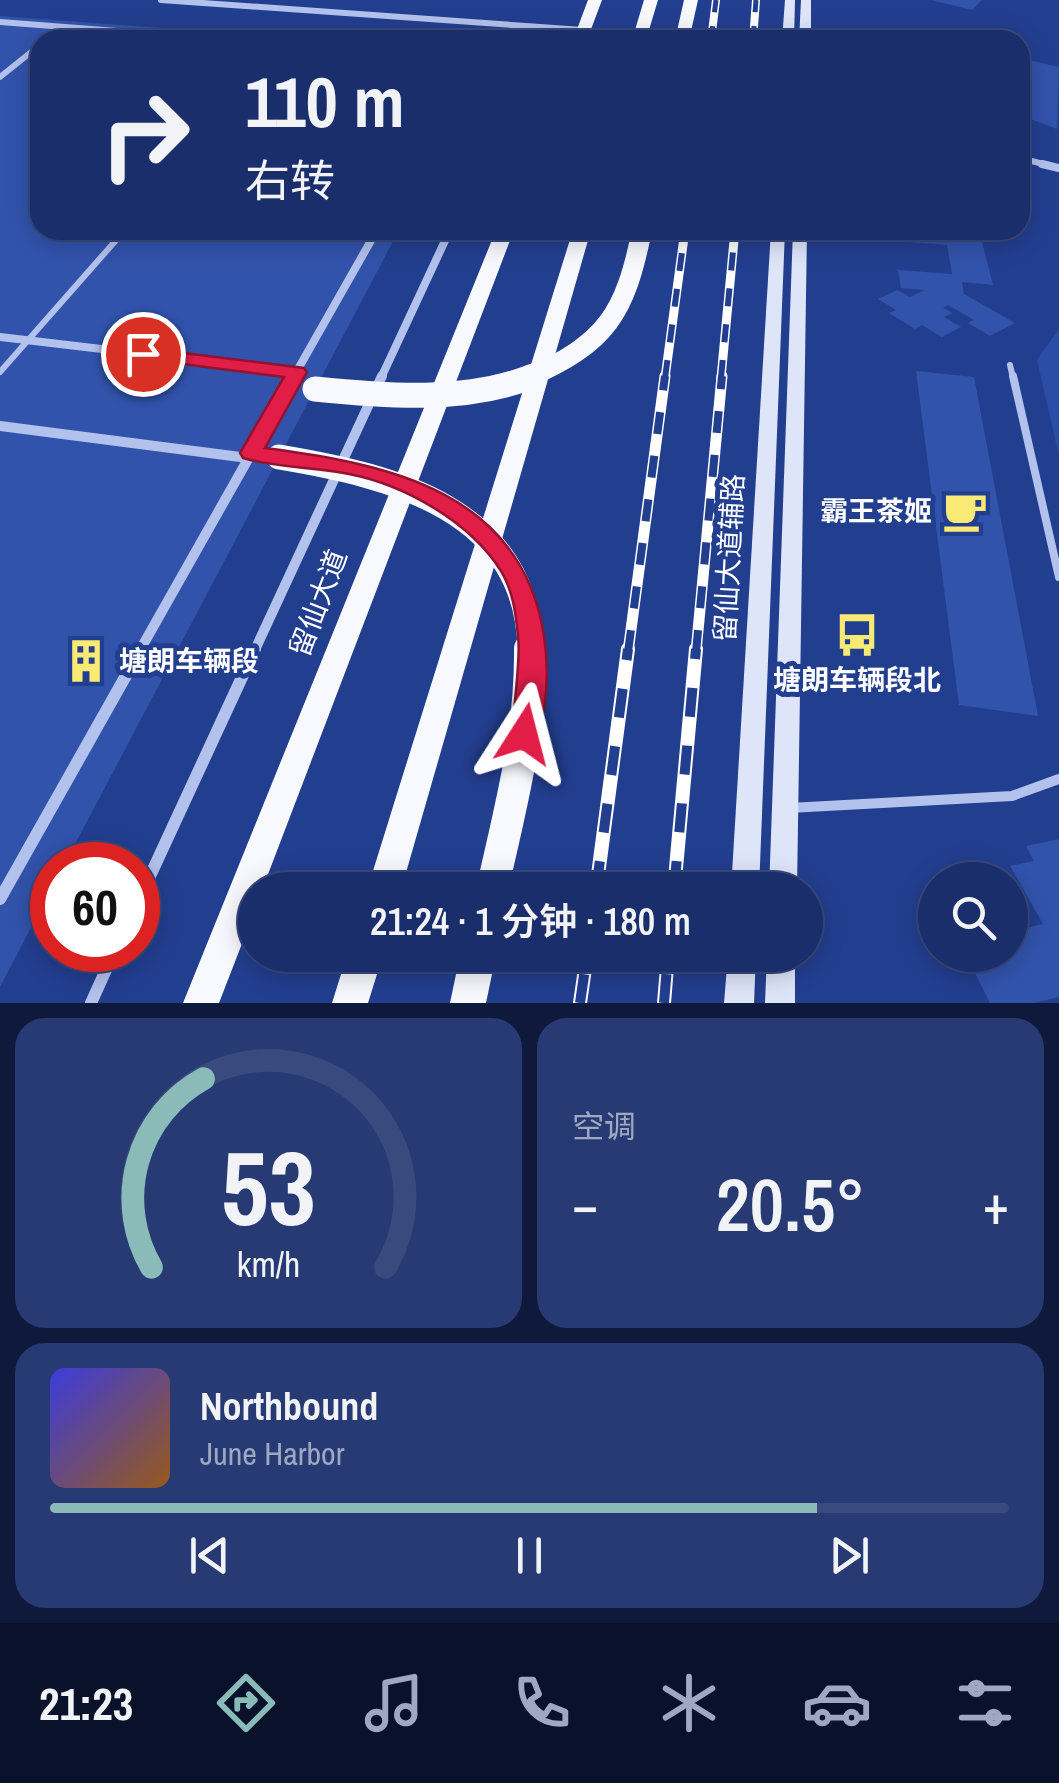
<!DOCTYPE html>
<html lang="zh">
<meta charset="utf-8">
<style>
:root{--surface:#1a2e6b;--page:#273a73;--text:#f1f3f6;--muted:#9fa8c1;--line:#384a7e;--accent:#8bbbb9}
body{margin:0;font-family:"Archivo Narrow","Noto Sans SC",sans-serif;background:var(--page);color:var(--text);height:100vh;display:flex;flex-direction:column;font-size:38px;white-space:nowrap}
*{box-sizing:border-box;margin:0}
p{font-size:32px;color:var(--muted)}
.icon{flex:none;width:55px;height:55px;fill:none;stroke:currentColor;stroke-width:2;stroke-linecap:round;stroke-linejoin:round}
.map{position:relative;height:1003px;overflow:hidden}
.panel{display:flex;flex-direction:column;gap:15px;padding:15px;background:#0e193b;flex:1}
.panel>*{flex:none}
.hud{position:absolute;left:30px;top:30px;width:1000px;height:210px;border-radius:30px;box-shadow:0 5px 25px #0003,0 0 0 2px var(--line);background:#1a2e6b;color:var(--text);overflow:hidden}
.tools{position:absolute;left:918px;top:862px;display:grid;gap:20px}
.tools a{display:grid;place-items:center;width:110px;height:110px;border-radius:50%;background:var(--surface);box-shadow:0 5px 25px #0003,0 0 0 2px var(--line);font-size:50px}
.speed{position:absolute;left:30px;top:842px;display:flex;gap:20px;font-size:50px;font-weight:700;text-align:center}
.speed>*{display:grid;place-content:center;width:130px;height:130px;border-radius:50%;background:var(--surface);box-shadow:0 5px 25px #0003,0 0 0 2px var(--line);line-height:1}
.speed .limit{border:15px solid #d22;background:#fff;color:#111}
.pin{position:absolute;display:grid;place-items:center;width:85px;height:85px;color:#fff;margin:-42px;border:5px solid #fff;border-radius:50%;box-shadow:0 2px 10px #0007}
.me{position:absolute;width:110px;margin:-55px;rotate:9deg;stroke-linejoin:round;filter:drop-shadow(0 0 8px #0008)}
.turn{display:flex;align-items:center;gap:35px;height:210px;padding:0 50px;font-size:45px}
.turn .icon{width:130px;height:130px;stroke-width:2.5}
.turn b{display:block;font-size:70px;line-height:85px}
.big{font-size:75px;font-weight:600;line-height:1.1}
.panel .widget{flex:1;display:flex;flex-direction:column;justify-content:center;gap:15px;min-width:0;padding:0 35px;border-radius:30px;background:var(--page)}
.panel .dial{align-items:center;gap:0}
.dial svg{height:260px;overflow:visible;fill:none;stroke:var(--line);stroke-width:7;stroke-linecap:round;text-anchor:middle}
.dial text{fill:var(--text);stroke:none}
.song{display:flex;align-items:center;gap:30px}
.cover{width:120px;height:120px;border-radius:15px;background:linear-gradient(135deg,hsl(240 70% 55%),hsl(30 70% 35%))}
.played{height:10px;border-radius:5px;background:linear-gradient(90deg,var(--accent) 80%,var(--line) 80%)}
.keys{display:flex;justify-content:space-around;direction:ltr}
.heat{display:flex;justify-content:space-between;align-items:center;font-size:55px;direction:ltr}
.panel .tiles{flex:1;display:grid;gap:15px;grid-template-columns:1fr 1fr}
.widget:last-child{grid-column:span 2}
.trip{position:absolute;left:238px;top:872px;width:585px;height:100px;border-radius:50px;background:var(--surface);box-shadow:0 5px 25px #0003,0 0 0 2px var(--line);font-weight:600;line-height:100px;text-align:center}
.dock{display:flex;height:160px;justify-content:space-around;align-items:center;background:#0a122b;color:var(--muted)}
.dock .icon{width:70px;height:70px}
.dock .on{color:var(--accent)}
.dock b{font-size:45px;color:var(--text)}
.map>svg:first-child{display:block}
.green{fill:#2c4da7}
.building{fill:#3253ac}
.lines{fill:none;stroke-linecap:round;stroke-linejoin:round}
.service-far2{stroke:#b3c2ec;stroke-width:6}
.service-far1{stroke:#b3c2ec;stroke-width:8}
.service{stroke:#b3c2ec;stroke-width:10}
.minor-far3{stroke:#b3c2ec;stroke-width:6}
.minor-far2{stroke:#b3c2ec;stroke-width:8}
.minor-far1{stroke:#b3c2ec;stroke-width:10}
.minor{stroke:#b3c2ec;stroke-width:12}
.secondary{fill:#dee5f9;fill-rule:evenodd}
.primary{fill:#f8f9ff;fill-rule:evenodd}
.rail-far3-casing{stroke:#fff;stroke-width:8}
.rail-far2-casing{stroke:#fff;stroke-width:9}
.rail-far1-casing{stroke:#fff;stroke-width:11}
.rail-casing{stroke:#fff;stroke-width:14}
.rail-far3{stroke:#223e8f;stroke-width:5;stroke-dasharray:14;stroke-linecap:butt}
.rail-far2{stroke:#223e8f;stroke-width:6;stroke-dasharray:18;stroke-linecap:butt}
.rail-far1{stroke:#223e8f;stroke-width:8;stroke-dasharray:22;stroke-linecap:butt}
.rail{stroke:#223e8f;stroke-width:10;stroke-dasharray:29;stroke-linecap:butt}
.primary-bridge-far2{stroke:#f8f9ff;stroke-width:20}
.primary-bridge-far1{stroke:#f8f9ff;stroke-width:25}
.primary-bridge{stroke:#f8f9ff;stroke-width:32}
.route{fill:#e11d48;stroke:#92132f;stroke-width:2.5}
.labels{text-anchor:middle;stroke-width:10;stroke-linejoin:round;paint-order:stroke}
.poi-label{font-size:28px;font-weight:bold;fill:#fff;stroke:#223e8f;text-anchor:end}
.street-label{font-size:28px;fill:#fff;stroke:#223e8f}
</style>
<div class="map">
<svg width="1059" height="1003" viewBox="0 0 1059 1003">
<rect width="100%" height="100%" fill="#223e8f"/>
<path class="green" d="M1059,329V456L1037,360Z"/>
<g class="building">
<path d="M931,0H982L972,10Z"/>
<path d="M0,16L284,37L40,40V230H399L64,865H52V887L0,987Z"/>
<path d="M1020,58L1059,67L1057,129L1020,115Z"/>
<path d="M893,230H951L953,239L982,242L993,285L962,282L964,294L1015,323L990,336L968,323L974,320L948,305L943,308L953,313L944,317L961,327L942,337L922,325L915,329L889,313L896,310L878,299L897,290L910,297L925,290L901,288L898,270L952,274L947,245L895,241Z"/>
<path d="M916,371L974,377L1038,716L959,705Z"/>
<path d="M1059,839V997L1034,1003H990L966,955H1010V932L1043,924L1010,866L1034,861L1026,846Z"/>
</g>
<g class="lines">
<g class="service-far2">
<path d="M1010,365L1013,378"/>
<path d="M0,372L125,230"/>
</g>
<path class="service-far1" d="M1013,376L1059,577"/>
<path class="service" d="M789,808L1012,796L1059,779"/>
<g class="minor-far3">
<path d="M161,0L583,30"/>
<path d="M0,22L234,40"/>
<path d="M46,40L62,28"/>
<path d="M0,77L40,45"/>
<path d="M1020,158L1051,166"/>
</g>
<g class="minor-far2">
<path d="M1042,164L1059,168"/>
<path d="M0,337L297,372"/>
<path d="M293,378L377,230"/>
<path d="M381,378L450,230"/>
</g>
<g class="minor-far1">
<path d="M0,426L248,458"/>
<path d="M139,652L295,376"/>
<path d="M254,652L382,376"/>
</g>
<g class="minor">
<path d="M0,899L141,649"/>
<path d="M138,902L255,649"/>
<path d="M91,1003L115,950"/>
</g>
<g class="secondary">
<path d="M785,0H795L794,40H782Z"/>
<path d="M801,0H811V40H799Z"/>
<path d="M771,230H785L759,890H731Z"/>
<path d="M793,230H807L797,890H769Z"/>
<path d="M728,955H756L754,1003H724Z"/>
<path d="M767,955H795V1003H765Z"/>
</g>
<g class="primary">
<path d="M588,0H602L587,40H573Z"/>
<path d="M644,0H658L646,40H632Z"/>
<path d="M684,0H698L689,40H675Z"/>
<path d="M496,230H514L262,890H255V910L219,1003H183Z"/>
<path d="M573,230H591L401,890H367Z"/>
<path d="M347,955H383L368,1003H332Z"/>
<path d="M460,955H496L486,1003H450Z"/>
</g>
<g class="rail-far3-casing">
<g id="rail-far3">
<path d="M711,40L716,0"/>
<path d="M753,40L756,0"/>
</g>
</g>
<g class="rail-far2-casing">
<g id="rail-far2">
<path d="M665,378L685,230"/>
<path d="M721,378L735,230"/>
</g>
</g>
<g class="rail-far1-casing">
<g id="rail-far1">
<path d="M628,652L665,376"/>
<path d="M696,652L722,376"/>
</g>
</g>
<g class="rail-casing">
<g id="rail">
<path d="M596,890L628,649"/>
<path d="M674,890L696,649"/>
<path d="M580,1003L587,955"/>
<path d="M664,1003L668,955"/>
</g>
</g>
<use href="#rail-far3" class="rail-far3"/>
<use href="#rail-far2" class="rail-far2"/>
<use href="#rail-far1" class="rail-far1"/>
<use href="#rail" class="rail"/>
<path class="primary-bridge-far2" d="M527,378C607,343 625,314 642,230"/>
<g class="primary-bridge-far1">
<path d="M315,389C385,396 466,403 533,376"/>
<path d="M279,457C393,476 529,509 530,652"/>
</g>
<path class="primary-bridge" d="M492,890C510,809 531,733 530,649"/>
</g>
<path class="route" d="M143,348L304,368L307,372L265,448C388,464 522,491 544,636C549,668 548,713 534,742L524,746L514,742C509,731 522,661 518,637C516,614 513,591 501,571C470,522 405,485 349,474C315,467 278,468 243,458L240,453L284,377L136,358L133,354Z"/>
<defs>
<g id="cafe-bare" transform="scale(3.45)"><path d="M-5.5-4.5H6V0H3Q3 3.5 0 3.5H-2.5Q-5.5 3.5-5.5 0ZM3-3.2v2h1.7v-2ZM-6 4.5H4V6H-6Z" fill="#f8ea75" stroke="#223e8f" stroke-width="2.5" paint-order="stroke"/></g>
<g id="bus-bare" transform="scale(3.45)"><path d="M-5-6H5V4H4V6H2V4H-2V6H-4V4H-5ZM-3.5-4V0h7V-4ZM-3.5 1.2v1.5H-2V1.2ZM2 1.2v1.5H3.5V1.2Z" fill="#f8ea75" stroke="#223e8f" stroke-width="2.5" paint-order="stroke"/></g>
<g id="building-bare" transform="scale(3.45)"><path d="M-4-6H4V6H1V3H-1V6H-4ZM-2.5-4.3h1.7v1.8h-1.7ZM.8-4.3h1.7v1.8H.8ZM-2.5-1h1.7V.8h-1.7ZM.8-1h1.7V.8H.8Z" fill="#f8ea75" stroke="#223e8f" stroke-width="2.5" paint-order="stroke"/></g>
</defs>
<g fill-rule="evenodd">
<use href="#cafe-bare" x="965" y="511"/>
<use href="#bus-bare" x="857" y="635"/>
<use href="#building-bare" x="86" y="661"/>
</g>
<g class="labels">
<g class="poi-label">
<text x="932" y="521">霸王茶姬</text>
<text x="119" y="671" text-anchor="start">塘朗车辆段</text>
<text x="857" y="690" text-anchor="middle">塘朗车辆段北</text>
</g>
<g class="street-label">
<text transform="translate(729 558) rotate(-87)" y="10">留仙大道辅路</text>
<text transform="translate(318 603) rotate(-69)" y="10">留仙大道</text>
</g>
</g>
</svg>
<div class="tools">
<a><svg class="icon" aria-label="search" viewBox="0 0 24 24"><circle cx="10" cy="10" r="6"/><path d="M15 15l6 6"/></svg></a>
</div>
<div class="speed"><div class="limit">60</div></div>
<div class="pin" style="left:143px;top:354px;background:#d93025"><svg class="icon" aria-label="arrive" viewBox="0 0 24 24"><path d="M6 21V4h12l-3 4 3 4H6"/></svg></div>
<svg class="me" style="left:524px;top:734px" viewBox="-20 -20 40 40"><path d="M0-17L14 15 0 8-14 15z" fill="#e11d48" stroke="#fff" stroke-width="4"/></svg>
<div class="trip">21:24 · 1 分钟 · 180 m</div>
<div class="hud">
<div class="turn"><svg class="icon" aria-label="right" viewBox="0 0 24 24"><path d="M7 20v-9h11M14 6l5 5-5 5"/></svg><div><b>110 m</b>右转</div></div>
</div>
</div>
<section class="panel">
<div class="tiles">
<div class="widget dial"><svg viewBox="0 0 100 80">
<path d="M14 69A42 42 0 1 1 86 69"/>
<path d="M14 69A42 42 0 0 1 30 11" stroke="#8bbbb9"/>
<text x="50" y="56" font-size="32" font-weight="700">53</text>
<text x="50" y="72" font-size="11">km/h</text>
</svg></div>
<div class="widget"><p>空调</p>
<div class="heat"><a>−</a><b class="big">20.5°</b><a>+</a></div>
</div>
<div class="widget">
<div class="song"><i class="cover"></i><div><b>Northbound</b><p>June Harbor</p></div></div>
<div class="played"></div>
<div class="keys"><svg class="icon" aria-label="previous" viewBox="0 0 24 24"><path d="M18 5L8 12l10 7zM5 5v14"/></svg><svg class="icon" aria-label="pause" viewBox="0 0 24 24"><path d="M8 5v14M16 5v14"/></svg><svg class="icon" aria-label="next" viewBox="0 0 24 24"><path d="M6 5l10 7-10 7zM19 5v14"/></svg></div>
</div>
</div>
</section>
<nav class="dock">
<b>21:23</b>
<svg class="icon on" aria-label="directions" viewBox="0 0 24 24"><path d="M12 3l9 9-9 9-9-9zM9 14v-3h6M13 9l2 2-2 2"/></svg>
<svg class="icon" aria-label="music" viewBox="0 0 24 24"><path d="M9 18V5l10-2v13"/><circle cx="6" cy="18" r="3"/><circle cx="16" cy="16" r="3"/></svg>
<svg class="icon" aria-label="phone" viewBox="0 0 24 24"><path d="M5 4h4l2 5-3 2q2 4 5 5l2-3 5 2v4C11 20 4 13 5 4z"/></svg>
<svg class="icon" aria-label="climate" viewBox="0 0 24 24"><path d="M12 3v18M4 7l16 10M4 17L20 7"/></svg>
<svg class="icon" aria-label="car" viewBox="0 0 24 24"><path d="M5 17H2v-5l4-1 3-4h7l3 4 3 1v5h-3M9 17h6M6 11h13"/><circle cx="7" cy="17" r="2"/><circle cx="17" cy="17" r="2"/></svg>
<svg class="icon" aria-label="filters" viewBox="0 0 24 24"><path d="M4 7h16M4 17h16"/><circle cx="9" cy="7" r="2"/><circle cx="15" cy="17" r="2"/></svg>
</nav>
